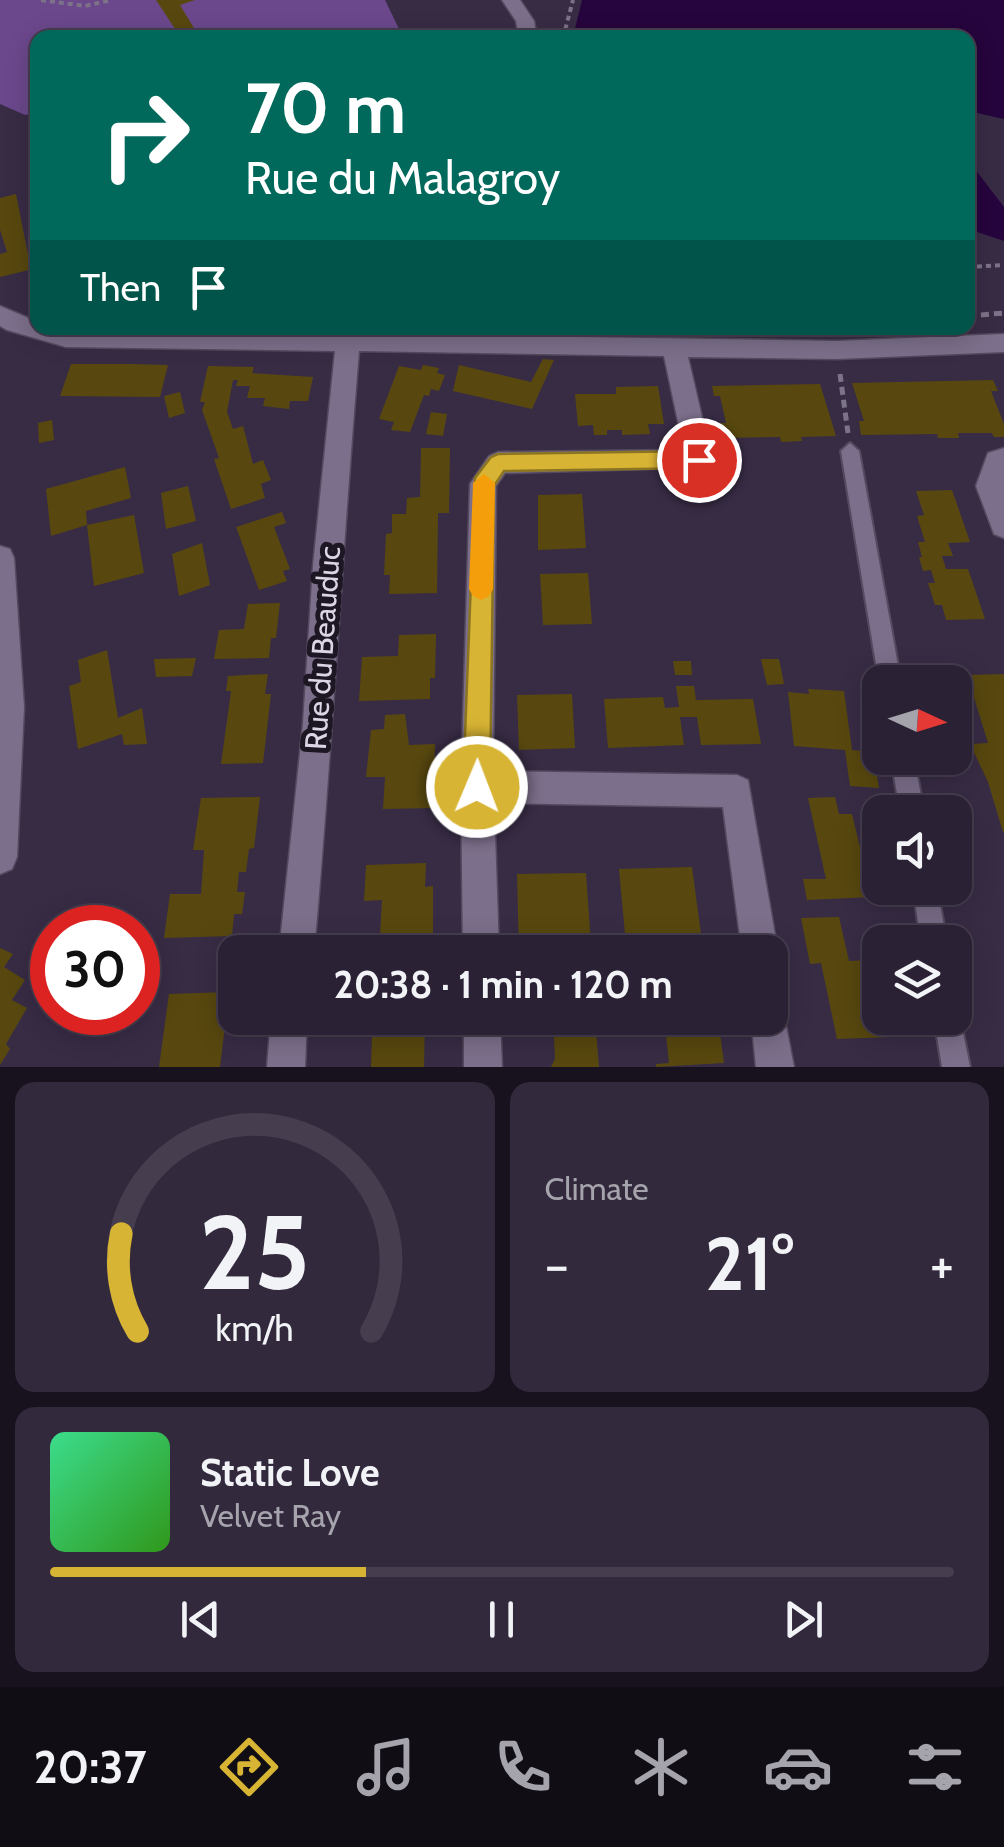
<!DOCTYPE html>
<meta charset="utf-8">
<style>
:root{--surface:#2a2134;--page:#32293c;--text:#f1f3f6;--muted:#a5a3ac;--line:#463e4f;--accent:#d8b434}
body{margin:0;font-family:Cabin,sans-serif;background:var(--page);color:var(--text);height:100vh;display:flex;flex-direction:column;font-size:38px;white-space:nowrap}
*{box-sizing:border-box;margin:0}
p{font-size:32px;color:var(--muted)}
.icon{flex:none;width:55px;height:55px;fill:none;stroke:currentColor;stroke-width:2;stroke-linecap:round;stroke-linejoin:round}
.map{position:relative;height:1067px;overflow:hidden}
.sheet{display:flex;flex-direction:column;gap:15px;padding:15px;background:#17121d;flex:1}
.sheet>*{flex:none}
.hud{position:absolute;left:30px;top:30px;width:945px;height:305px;border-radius:20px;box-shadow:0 5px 25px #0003,0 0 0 2px var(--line);background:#00695c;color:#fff;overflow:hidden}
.needle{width:65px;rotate:94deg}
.controls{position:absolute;left:862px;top:665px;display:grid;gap:20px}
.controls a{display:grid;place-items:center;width:110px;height:110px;border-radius:20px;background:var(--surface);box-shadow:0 5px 25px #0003,0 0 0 2px var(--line);font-size:50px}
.speed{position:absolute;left:30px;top:905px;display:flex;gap:20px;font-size:50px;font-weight:700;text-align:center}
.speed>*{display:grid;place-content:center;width:130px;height:130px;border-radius:50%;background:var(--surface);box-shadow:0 5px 25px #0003,0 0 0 2px var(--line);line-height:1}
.speed .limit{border:15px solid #d22;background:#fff;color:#111}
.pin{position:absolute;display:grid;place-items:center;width:85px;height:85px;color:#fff;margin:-42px;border:5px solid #fff;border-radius:50%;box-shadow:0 2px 10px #0007}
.me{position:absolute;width:110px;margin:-55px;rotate:1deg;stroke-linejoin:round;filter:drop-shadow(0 0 8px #0008)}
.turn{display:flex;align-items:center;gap:35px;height:210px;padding:0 50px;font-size:45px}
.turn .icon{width:130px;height:130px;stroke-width:2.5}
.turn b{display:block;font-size:70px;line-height:85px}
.then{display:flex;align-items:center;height:95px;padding:0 50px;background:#0003;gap:20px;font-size:38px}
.big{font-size:75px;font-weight:800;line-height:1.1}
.sheet .card{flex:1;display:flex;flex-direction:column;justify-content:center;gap:15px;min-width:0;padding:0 35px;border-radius:20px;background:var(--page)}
.sheet .dial{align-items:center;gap:0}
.dial svg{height:260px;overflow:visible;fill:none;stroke:var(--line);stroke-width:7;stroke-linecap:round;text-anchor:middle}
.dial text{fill:var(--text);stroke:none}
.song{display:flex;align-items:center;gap:30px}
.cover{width:120px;height:120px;border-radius:15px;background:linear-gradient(135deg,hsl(150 70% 55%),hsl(110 70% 35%))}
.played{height:10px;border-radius:5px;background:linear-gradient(90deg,var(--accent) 35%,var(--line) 35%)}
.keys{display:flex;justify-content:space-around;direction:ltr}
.heat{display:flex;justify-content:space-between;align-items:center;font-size:55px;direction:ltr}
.sheet .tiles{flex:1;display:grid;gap:15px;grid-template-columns:1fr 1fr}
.card:last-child{grid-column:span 2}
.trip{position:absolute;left:218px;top:935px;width:570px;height:100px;border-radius:20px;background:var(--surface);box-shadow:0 5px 25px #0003,0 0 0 2px var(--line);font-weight:800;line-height:100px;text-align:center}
.tabs{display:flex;height:160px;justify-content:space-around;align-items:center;background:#110d15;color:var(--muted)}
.tabs .icon{width:70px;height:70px}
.tabs .selected{color:var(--accent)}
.tabs b{font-size:45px;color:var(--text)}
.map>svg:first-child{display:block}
.green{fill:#6b488c}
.water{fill:#26043d}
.building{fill:#58480f}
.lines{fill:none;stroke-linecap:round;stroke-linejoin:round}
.pedestrian-casing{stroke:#544a5f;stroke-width:4}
.minor-casing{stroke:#544a5f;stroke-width:3}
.path-far1{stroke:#7d7388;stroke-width:4;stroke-dasharray:5 4;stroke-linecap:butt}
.path{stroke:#7d7388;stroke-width:5;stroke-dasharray:8 5;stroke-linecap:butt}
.pedestrian{fill:#7c6f8b;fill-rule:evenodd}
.minor{fill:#7c6f8b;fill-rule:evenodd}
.route{fill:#d8b434;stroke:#8c7522;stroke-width:2.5}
.slow{fill:#f59e0b}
.labels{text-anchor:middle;stroke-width:10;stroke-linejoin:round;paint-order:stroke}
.street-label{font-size:30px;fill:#ddd5e5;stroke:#1d1723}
</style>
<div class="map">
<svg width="1004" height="1067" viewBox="0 0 1004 1067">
<rect width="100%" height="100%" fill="#382c45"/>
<path class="green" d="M0,0H385L401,33L380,38H38L37,112L25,115L0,104Z"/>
<g class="water">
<path d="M582,0H1004V119L968,111V38L573,37Z"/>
<path d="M968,160L1004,207V241L968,229Z"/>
</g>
<g class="building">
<path d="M156,0H195L180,5L200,38H181Z"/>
<path d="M16,194L31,270L38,268V281L30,282L29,270L0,277V254L7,252L0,230V198Z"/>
<path d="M543,359L554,360L532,409L453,391L459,365L531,382Z"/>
<path d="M71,364H131L168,365L160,397L60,396Z"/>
<path d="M423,365L439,368L437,373L445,375L439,391L431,389L429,396L424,395L410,432L391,430L394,422L379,419L399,366L421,370Z"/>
<path d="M208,366L254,367L252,373L313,377L308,401H290L289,409L263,406L265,398H247L250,386H236L238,380H233L227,412L233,429L243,426L253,464L263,460L271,480L261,484L265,498L231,509L214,459L219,458L202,410L205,402H200Z"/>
<path d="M993,380L998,391H991L1004,424V437H994L992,433H958L959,438H938L937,434L861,435L859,421H864L852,383Z"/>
<path d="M820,384L836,436L801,437L802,441L781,442L780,437L722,438L719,423H726L720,396H714L712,386Z"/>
<path d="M658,386L664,424H648L650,434L622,435V430H607V435H594L593,425L578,426L575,394H616V387Z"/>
<path d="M180,392L185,413L169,418L164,396Z"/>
<path d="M431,412L447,414L443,436L426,434Z"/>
<path d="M52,420L54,440L39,443L38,423Z"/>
<path d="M421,448H450L449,513H438L437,593L389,594L390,575H384L386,534L392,533V514H406L407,498L420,497Z"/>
<path d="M125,467L131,498L86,511L87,525L134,515L144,573L94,586L87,525L51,536L46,489Z"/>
<path d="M188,486L196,521L166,529L161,493Z"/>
<path d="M952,490L970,542L948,543L953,556H942L946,569H968L985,619L946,620L942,605H935L928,583H935L931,570L923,571L919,557H922L918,542H925L917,516L924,515L916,491Z"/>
<path d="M582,494L586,548L538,550V495Z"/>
<path d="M282,512L286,523L274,527L290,569L283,571L287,581L259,590L236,527Z"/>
<path d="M202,543L210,585L179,596L172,554Z"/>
<path d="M588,573L592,624L543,625L540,574Z"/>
<path d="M280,603L276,638H271L269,658L214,659L219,630L244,629L248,604Z"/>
<path d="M436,634L435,678H430V699L359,701L362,657L398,656L399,635Z"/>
<path d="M107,650L118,718L142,708L147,744L124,745L122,734L78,749L69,686L81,682L78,660Z"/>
<path d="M196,658L192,676L156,677L154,659Z"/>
<path d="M761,659H779L784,684L767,685Z"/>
<path d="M673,661H691L692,675H675Z"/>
<path d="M268,674L265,694H271L263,763L221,764L231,691H226L228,676Z"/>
<path d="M1004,674V832H1003L988,782L970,744L988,743L967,675Z"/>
<path d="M676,686H694L696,700L753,699L761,744L701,745L697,717H680L684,745L608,748L604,699L663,697L665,708L679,707Z"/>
<path d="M808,689L844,691L852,750L873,752L879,788L850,786L845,750L794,746L788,692L809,694Z"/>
<path d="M572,694L575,748L519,750L517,695Z"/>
<path d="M405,714L409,745L435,744L434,808L383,809L385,777H366L371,730L384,729L385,715Z"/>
<path d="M260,797L254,848L249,849L246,872H239L237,892H245L242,914H234L232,936L164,938L170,894H201L204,850H193L201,798Z"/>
<path d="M835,797L839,814H852L872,897L807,900L803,879H826L808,798Z"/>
<path d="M426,863L425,887L433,886V952H379L382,900L364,901L366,865Z"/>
<path d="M692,867L701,934L657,935L659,952H609L607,935L625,934L619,869Z"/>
<path d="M586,873L591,944L556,945L557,952H519L517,874Z"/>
<path d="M839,917L849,961L874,960L880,984V1018H888L892,1037L837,1039L821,963L810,964L801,918Z"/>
<path d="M0,948L13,954L4,967L25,980L12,1000L27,1008L6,1044L10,1049L0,1065Z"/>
<path d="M229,992L220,1067H159L169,994Z"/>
<path d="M364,1018H425L424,1067H371L372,1033L363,1034Z"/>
<path d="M553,1018H595L599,1067H551L555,1059Z"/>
<path d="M664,1018H718L724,1063L656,1067V1064L669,1063Z"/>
</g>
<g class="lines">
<g class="pedestrian-casing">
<g id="pedestrian">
<path d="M850,443L859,451L901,682H879L841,451Z"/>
<path d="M891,758H914L924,812H900Z"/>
<path d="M913,888H937L947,942H921Z"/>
<path d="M955,1008L960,1018L970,1067H942L934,1018H955Z"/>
</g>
</g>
<g class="minor-casing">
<g id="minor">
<path d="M502,0H520L534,21L537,38H519L516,21Z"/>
<path d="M0,306L38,322V328L66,329L837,341L1004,334V352L837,359L688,357L712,460L708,467L505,473L496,486L493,771L737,775L748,780L778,952L772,964L770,952H742L723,807L494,803L499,952H463L461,787L470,484L489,456L498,452L684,450L664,356L359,351C342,552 332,752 314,952H279L303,724L313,566L335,351L66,347L7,330L0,326Z"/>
<path d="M1004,448V538L994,534L976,486L988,453Z"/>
<path d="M0,546L10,549L14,558L24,707L17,857L12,869L0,874Z"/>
<path d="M770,1000L782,1005L794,1067H756L751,1018H770Z"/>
<path d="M271,1018H307L305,1067H267Z"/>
<path d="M464,1018H500L502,1067H464Z"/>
</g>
</g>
<g class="path-far1">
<path d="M41,0L85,6L111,0"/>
<path d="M563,38L573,0"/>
<path d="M968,267L1004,265"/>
</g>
<g class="path">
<path d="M968,316L1004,313"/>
<path d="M840,374L848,433"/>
</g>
<use href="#pedestrian" class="pedestrian"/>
<use href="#minor" class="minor"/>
</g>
<path class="route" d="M699,451L710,460L699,468L504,471L494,486L490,787L486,797L477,801L467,797L463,787L475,478L491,457L498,454Z"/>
<path class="slow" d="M484,474L495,483L493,589L489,596L481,600L473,596L469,589L473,483Z"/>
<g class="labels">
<g class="street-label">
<text transform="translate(323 648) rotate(-86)" y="10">Rue du Beauduc</text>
</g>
</g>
</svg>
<div class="controls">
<a><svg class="needle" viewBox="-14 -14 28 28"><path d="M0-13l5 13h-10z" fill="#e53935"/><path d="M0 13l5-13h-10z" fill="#a5a3ac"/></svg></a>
<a><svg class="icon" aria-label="sound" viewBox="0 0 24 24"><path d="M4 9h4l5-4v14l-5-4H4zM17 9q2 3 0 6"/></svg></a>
<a><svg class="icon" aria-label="layers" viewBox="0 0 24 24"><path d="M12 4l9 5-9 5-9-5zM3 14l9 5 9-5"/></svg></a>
</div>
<div class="speed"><div class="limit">30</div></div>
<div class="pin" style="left:699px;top:460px;background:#d93025"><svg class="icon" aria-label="arrive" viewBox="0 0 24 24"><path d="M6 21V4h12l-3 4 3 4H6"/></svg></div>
<svg class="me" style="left:477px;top:787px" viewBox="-20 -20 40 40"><circle r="17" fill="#d8b434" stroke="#fff" stroke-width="3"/><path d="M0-11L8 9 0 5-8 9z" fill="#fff"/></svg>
<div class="trip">20:38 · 1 min · 120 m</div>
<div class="hud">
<div class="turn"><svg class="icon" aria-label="right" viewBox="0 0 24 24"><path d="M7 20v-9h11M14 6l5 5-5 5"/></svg><div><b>70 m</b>Rue du Malagroy</div></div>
<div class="then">Then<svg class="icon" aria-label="arrive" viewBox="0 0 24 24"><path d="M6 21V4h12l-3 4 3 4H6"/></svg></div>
</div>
</div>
<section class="sheet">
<div class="tiles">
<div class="card dial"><svg viewBox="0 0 100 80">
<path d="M14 69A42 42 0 1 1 86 69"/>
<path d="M14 69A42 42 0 0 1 9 39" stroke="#d8b434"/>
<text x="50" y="56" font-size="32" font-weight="700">25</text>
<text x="50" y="72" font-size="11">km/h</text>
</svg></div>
<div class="card"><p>Climate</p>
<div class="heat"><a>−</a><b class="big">21°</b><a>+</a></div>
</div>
<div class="card">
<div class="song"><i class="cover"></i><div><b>Static Love</b><p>Velvet Ray</p></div></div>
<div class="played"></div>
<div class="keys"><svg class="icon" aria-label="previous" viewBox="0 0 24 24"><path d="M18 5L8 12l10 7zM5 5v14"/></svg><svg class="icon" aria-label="pause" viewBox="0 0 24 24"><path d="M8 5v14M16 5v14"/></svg><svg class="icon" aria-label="next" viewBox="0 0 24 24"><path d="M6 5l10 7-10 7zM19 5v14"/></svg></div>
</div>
</div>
</section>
<nav class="tabs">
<b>20:37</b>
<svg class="icon selected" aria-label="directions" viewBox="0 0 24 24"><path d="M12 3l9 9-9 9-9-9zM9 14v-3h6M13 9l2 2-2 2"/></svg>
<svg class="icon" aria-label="music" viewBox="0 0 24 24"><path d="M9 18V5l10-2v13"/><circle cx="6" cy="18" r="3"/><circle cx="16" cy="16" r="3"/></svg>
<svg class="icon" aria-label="phone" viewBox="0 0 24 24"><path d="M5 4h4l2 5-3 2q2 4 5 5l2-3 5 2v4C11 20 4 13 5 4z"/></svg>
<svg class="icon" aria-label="climate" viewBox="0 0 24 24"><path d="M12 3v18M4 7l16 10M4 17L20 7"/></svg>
<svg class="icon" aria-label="car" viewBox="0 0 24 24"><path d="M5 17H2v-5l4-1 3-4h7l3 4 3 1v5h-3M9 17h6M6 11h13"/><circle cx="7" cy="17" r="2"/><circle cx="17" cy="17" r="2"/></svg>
<svg class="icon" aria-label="filters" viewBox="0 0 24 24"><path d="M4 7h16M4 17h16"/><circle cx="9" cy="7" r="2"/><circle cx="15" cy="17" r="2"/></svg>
</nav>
